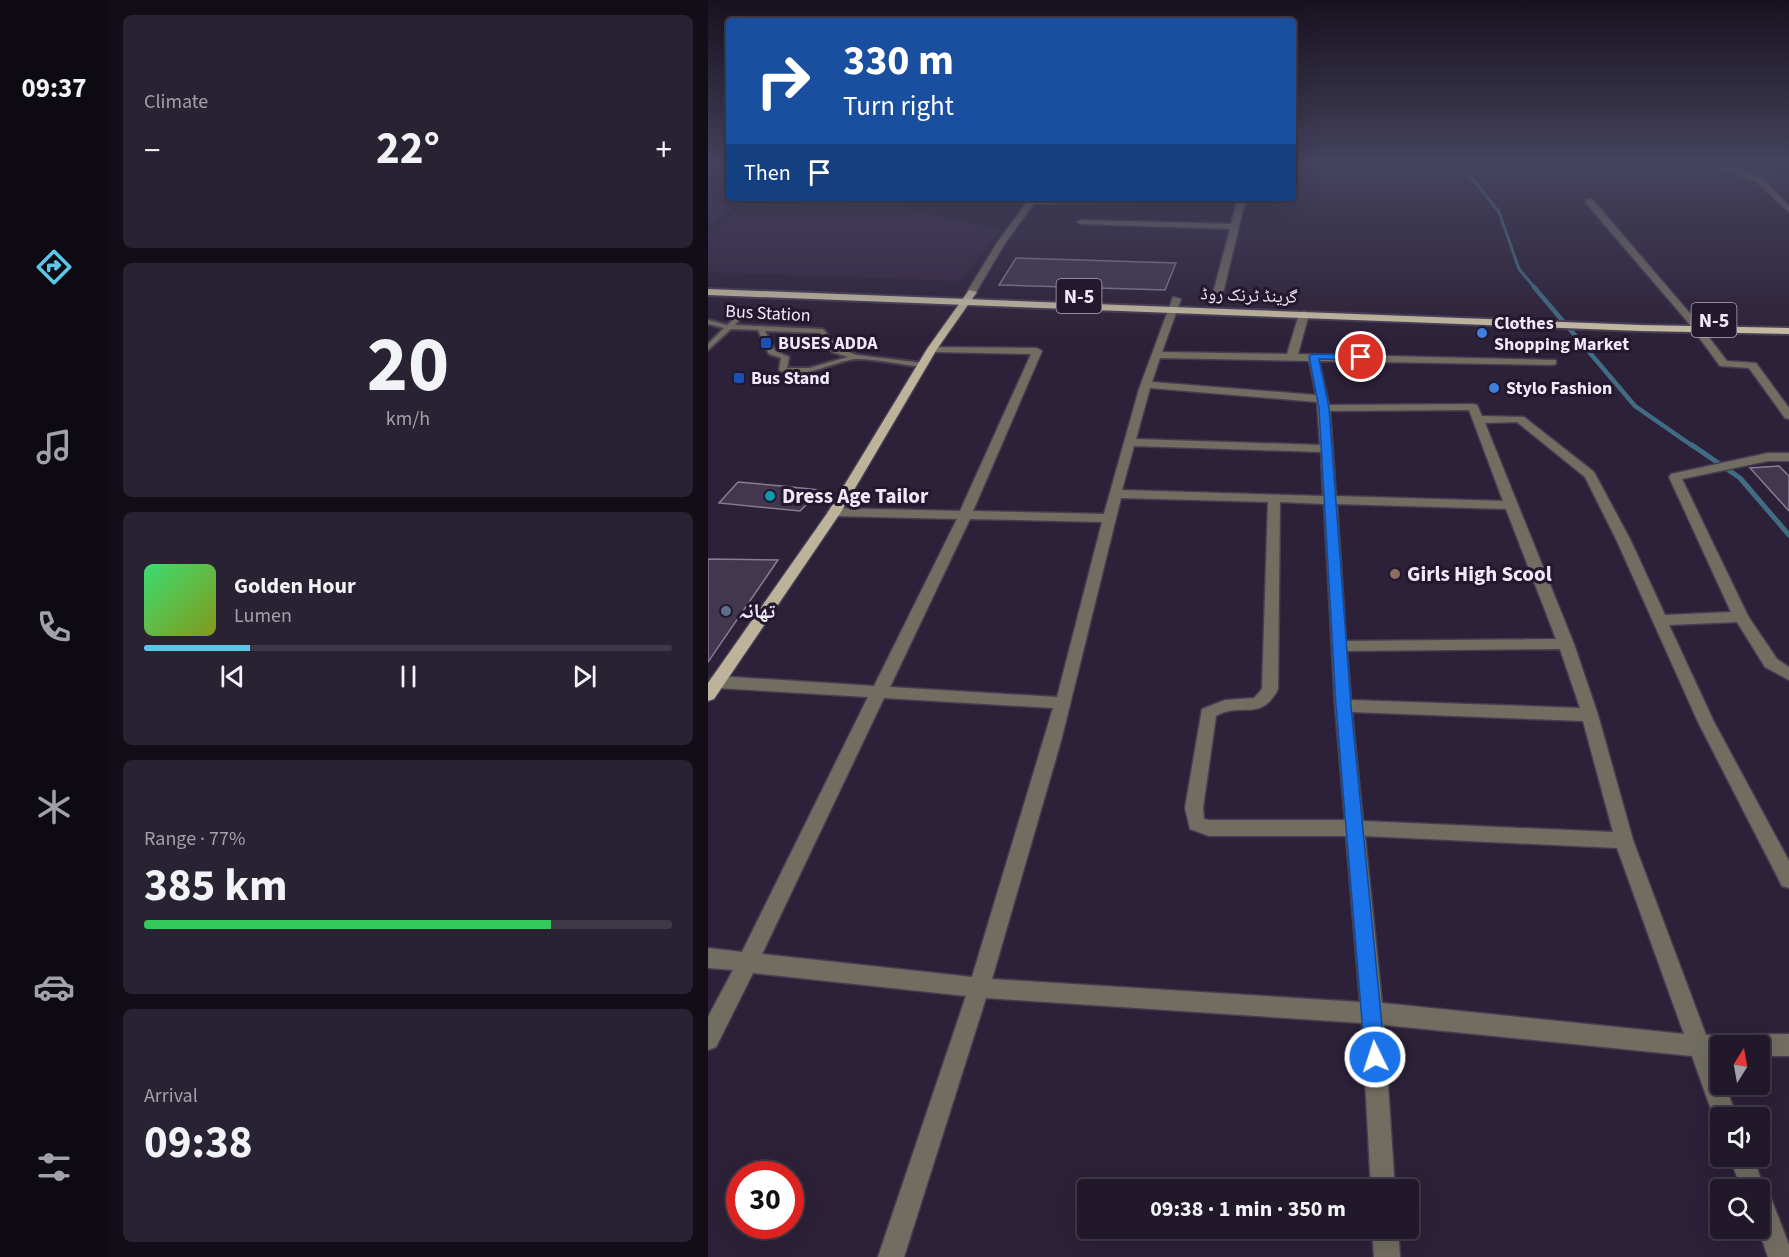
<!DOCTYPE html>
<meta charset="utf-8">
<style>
:root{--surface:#21192a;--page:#292232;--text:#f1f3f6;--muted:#a2a0a8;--line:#3e3847;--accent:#5cc7e8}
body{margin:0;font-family:"Source Sans 3","Noto Naskh Arabic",sans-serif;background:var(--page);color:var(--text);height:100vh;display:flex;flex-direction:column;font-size:22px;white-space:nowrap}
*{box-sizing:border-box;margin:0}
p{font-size:20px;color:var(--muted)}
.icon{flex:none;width:33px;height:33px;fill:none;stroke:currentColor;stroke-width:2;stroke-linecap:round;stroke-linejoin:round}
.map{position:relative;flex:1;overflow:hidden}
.sheet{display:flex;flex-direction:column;gap:15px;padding:15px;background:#120e17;width:600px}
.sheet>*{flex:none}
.hud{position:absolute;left:18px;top:18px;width:570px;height:183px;border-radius:6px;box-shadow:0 6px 24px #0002,0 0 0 2px var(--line);background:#1a4fa0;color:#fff;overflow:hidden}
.needle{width:39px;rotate:11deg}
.controls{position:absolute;left:1002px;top:1035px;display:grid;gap:12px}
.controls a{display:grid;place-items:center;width:60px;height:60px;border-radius:6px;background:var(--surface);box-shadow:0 6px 24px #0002,0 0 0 2px var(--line);font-size:30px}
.speed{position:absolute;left:18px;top:1161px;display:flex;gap:12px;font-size:30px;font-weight:700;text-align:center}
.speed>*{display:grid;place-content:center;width:78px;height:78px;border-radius:50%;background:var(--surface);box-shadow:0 6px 24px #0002,0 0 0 2px var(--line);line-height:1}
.speed .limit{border:9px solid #d22;background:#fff;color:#111}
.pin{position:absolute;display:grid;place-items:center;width:51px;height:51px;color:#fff;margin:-26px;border:3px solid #fff;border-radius:50%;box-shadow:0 2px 6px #0007}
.me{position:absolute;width:66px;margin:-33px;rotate:356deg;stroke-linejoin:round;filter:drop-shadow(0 0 4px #0008)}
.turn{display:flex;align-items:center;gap:21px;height:126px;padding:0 18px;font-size:27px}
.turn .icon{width:78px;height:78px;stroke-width:2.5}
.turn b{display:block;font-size:42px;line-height:51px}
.then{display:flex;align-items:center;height:57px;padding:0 18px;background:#0003;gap:12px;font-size:22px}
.big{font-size:45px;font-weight:700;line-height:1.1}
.sheet .widget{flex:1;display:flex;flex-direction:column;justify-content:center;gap:9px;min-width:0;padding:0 21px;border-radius:9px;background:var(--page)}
.sheet .dial{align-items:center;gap:0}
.dial b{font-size:78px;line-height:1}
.song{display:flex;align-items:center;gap:18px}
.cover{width:72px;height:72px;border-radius:9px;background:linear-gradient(135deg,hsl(140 70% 55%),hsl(70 70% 35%))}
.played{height:6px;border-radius:3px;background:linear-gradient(90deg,var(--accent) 20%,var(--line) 20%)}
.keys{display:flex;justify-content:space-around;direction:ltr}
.heat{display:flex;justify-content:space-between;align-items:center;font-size:33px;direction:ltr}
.charge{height:9px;border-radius:4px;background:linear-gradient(90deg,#34c759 77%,var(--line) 0)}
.trip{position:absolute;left:369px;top:1179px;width:342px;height:60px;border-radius:6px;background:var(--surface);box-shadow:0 6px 24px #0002,0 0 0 2px var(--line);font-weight:700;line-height:60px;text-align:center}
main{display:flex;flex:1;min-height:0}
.tabs{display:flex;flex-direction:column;width:108px;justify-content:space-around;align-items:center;background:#0d0a11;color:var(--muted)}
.tabs .icon{width:42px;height:42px}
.tabs .active{color:var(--accent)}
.tabs b{font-size:27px;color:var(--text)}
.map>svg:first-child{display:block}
.built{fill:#352643}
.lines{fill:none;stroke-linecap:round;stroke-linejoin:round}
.stream-far2{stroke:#406d84;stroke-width:3}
.stream-far1{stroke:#406d84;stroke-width:4.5}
.stream{stroke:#406d84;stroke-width:5}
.building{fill:#42374e;stroke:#887b96;stroke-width:1.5}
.service-casing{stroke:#473d53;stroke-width:4}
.minor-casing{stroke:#473d53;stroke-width:3}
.tertiary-casing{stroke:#473d53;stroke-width:3}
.primary-casing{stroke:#473d53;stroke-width:3}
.trunk-casing{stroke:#473d53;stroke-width:4}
.service{fill:#716d61;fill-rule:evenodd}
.minor{fill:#716d61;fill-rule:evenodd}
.tertiary{fill:#716d61;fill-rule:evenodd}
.primary{fill:#bcb39a;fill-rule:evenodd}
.trunk{fill:#cbc1a5;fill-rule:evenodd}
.route{fill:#1a73e8;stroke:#114b97;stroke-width:1.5}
.shop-dot{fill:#3f7fe0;stroke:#23182d;stroke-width:2}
.transit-dot{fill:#1a4fb4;stroke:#23182d;stroke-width:2}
.culture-dot{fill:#0f9aa8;stroke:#23182d;stroke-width:2}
.education-dot{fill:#8d6e63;stroke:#23182d;stroke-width:2}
.service-dot{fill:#5c6f8a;stroke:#23182d;stroke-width:2}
.labels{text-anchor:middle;stroke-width:6;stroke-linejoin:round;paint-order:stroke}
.far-street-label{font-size:18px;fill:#f0e9f8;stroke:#23182d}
.far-poi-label{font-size:18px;font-weight:bold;fill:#f0e9f8;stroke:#23182d;text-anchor:start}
.shield{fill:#23182d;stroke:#b2aabb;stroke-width:1.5}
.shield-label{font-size:20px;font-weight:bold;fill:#f0e9f8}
.poi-label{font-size:21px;font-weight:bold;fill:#f0e9f8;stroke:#23182d;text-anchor:start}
</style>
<main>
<nav class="tabs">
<b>09:37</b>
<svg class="icon active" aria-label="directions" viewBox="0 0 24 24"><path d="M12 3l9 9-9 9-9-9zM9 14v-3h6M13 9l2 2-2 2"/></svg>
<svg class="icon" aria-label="music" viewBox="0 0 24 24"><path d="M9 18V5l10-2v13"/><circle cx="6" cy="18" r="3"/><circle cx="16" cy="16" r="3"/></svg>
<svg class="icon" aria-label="phone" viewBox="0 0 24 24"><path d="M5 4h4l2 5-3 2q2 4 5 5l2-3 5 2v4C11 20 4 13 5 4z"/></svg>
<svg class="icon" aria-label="climate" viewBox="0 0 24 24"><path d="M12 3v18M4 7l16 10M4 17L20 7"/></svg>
<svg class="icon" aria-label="car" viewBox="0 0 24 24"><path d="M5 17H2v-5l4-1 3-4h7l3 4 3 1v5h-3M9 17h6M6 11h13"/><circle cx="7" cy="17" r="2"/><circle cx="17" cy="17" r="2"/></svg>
<svg class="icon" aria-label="filters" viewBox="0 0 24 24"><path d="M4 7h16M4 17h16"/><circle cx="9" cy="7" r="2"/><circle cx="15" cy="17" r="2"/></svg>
</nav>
<section class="sheet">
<div class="widget"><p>Climate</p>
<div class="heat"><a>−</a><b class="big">22°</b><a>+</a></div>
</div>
<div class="widget dial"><b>20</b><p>km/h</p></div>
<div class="widget">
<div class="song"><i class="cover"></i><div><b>Golden Hour</b><p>Lumen</p></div></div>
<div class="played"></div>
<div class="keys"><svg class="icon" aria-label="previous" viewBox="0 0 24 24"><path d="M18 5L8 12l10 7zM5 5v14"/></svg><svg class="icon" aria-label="pause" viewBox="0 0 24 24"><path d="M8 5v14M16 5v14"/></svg><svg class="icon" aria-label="next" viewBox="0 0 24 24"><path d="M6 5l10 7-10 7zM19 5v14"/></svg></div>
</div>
<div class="widget"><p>Range · 77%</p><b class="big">385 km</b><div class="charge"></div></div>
<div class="widget"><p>Arrival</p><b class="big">09:38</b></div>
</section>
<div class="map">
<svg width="1081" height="1257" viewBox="0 0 1081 1257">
<rect width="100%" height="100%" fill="#2c2138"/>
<g class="built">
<path d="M21,183V188L3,204L29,205L0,228V185Z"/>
<path d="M36,204L189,206L292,230L254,281L0,272V233Z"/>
</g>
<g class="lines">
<path class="stream-far2" d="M746,165L767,182L791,212L811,269L827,288"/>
<path class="stream-far1" d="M826,287L927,406L986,447"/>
<path class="stream" d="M984,445L1032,478L1081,535"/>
</g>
<g class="building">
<path d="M308,258L468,263L457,290L291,285Z"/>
<path d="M1071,466L1081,476V511L1042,468Z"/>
<path d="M30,482L74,486L113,490L92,511L11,503Z"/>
<path d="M0,559L70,560L0,662Z"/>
</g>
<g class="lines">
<g class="service-casing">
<path id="service" d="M30,316L33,318L27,325L114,329L116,330L130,348L149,355L215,363L219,365L215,367C196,365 167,359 149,359C128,360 92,382 71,370L73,358L61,354L50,330L23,329L0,350V344L16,328L0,324V320L19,325ZM57,331L112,333L124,352L140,357L101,368H79L81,357L67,351Z"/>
</g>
<g class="minor-casing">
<g id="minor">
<path d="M1005,165H1015L1053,177L1081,206V212L1047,181Z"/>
<path d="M395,198L454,199L450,201L325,204L321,202L325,200Z"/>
<path d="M530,198H538L513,301L508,304L503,301L522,229L373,224L369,222L373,220L523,224Z"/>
<path d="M878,199H884L985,317L1019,361L1048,363L1081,408V419L1077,418L1041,368L1012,366L979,321L878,203Z"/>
<path d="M465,297L473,299L454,352L579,354L591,314L596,311L601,314L590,354L848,360V364L844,365L611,361L621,405L765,404L769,405L774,416L816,417L886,472L922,539L957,615L1023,612L961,477L963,474L1060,453H1081V461H1060L974,479L1040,616L1069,659L1081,667V680L1057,667L1029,622L961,625L1006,722L1081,861V888L1074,886L990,722L908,539L877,477L809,422L777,423L866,644L890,715L925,840L998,1035L1081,1034V1056H1052V1046H1012V1057H1007L1012,1072V1084H1017L1029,1118H1012V1127L1006,1118L984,1056L676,1025L687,1190H663L654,1023L278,998L196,1257H170L258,996L45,973L8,1047L0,1050V1017L25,970L0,968V948L34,952L160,697L9,688L3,686L1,682L3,678L9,676L166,686L249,519L126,516L119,512L126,508L252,511L323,354L224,352L220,351V347L329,348L334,351L265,511L396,514L431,389ZM452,358L601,361L608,395L444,382ZM442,388L609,402L612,445L428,439ZM761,410L795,501L628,496L622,411ZM426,446L613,452L615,496L414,490ZM413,498L560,502L554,689L546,698L517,700L494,709L477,808L482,829L501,836H638L652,1002L284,979L353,741ZM572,502L616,504L627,706L637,820H501L496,819L495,808L508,716C533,701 553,723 570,689ZM629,504L798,509L848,639L638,641ZM262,519L394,522L349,697L182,687ZM852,649L872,708L643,700L639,651ZM176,698L345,708L264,977L54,954ZM644,712L875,721L905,832L655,821ZM657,836L909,848L976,1034L674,1003Z"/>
<path d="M1021,1156H1045L1057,1192L1061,1193L1081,1245V1257H1060L1050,1228H1052V1190H1034Z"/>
<path d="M664,1228H690L692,1257H666Z"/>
</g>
</g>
<g class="tertiary-casing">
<path id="tertiary" d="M322,198H330L297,243L267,294H261L259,292L289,243Z"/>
</g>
<g class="primary-casing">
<path id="primary" d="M261,290L269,292L229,349L133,512L6,699L0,701V683L120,512L219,349Z"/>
</g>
<g class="trunk-casing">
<path id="trunk" d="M0,289L933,325L1081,328V334L933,331L0,295Z"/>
</g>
<use href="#service" class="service"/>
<use href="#minor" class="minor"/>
<use href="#tertiary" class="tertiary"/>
<use href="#primary" class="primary"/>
<use href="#trunk" class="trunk"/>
</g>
<linearGradient id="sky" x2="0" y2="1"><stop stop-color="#18121f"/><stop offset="0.48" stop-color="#45435e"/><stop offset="1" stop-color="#45435e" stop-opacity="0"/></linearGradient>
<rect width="1081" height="341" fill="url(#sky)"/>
<path class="route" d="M605,354L653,355L658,357L653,360L611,359L621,408L643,706L677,1057L674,1065L667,1067L660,1065L657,1057L628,706L611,408L601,356Z"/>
<g class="shop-dot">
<circle cx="774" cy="333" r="6"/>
<circle cx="786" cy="388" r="6"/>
</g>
<g class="transit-dot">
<rect x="52" y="337" width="12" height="12" rx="3"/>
<rect x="25" y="372" width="12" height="12" rx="3"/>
</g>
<circle class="culture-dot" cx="62" cy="496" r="6"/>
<circle class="education-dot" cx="687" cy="574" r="6"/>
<circle class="service-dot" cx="18" cy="611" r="6"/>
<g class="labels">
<g class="far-street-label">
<text transform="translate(541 295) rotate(2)" y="6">گرینڈ ٹرنک روڈ</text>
<text transform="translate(60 313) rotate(3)" y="6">Bus Station</text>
</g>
<g class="far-poi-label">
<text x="786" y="329">Clothes<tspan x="786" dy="21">Shopping Market</tspan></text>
<text x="70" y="349">BUSES ADDA</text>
<text x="43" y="384">Bus Stand</text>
<text x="798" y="394">Stylo Fashion</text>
</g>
<g class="shield">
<rect x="348.5" y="279" width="45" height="34" rx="4.5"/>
<rect x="983.5" y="303" width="45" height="34" rx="4.5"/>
</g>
<g class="shield-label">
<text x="371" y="303">N-5</text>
<text x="1006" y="327">N-5</text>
</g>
<g class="poi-label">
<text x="74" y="503">Dress Age Tailor</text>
<text x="699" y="581">Girls High Scool</text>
<text x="30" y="618">تھانہ</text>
</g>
</g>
</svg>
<div class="controls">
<a><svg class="needle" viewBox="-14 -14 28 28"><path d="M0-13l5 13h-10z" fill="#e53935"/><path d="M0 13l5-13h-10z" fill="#a2a0a8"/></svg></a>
<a><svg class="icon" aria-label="sound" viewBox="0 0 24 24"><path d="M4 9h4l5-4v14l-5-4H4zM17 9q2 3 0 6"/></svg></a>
<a><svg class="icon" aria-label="search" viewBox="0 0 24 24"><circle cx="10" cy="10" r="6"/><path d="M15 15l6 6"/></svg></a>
</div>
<div class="speed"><div class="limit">30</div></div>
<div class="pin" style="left:653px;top:357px;background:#d93025"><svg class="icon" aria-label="arrive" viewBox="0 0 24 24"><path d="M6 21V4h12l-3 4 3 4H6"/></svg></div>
<svg class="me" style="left:667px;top:1057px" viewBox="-20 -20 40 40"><circle r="17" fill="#1a73e8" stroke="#fff" stroke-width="3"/><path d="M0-11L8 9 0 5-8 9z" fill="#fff"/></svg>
<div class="trip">09:38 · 1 min · 350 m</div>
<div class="hud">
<div class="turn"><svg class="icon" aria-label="right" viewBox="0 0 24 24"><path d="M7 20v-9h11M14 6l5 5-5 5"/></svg><div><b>330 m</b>Turn right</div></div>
<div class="then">Then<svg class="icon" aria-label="arrive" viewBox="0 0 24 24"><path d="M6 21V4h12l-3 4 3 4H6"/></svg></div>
</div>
</div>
</main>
